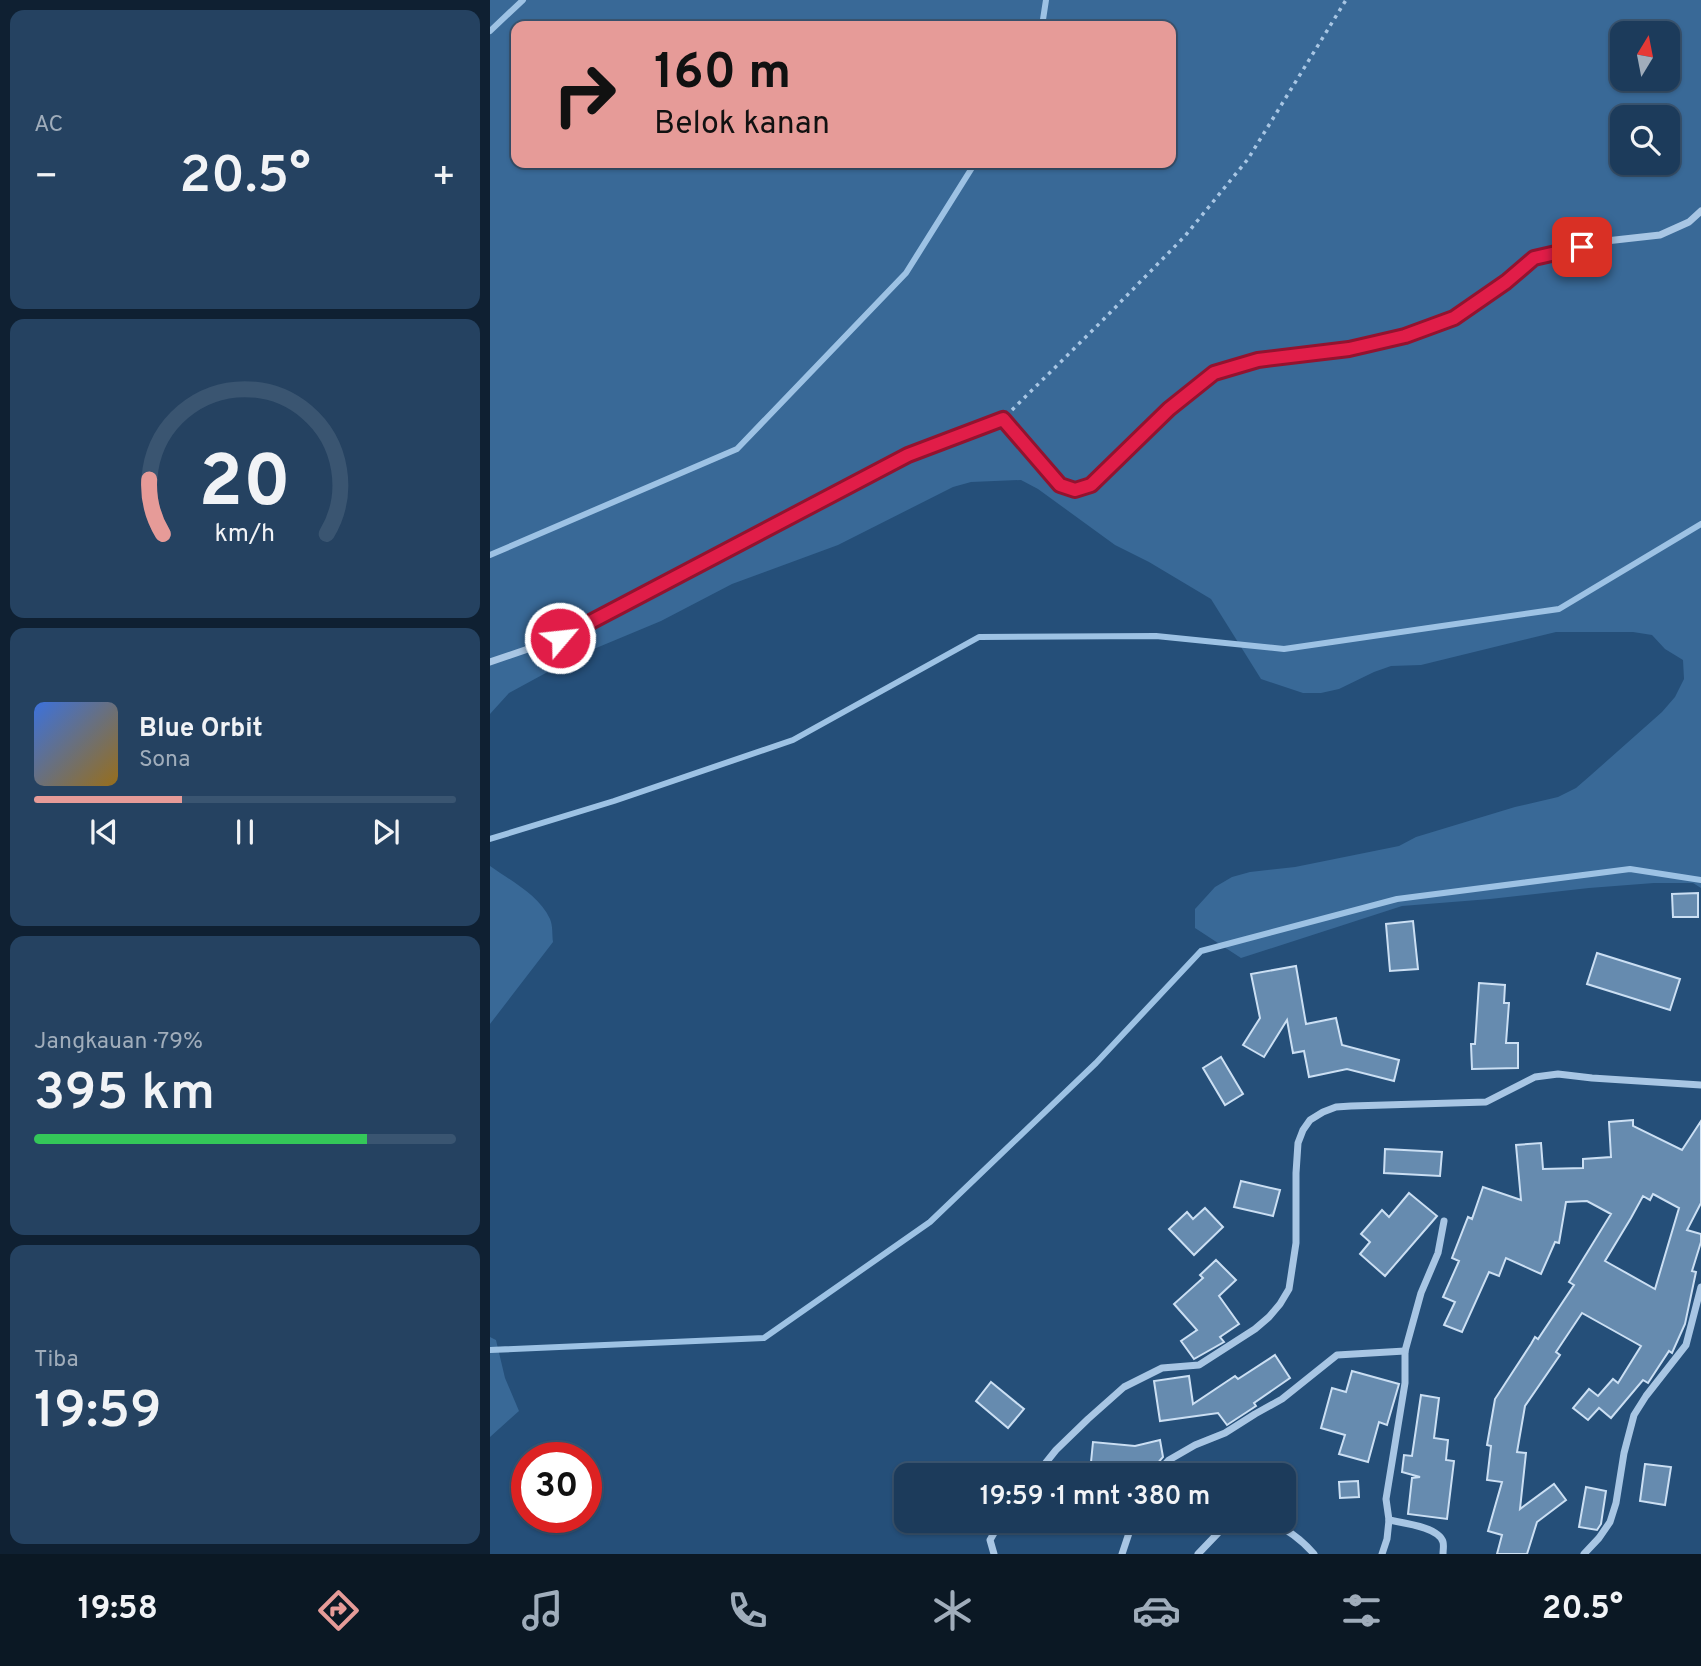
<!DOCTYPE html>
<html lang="id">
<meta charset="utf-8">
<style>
:root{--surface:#1c3b5b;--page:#254261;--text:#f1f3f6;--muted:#a0adbb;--line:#3a5571;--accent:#e69b98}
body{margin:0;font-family:Overpass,sans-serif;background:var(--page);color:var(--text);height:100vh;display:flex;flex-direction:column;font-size:26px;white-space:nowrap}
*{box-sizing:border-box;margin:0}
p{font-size:23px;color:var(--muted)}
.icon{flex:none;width:38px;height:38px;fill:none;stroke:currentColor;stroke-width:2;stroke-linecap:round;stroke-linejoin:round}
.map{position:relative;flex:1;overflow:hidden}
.side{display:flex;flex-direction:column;gap:10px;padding:10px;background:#0f2032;width:490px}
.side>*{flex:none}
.guide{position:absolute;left:21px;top:21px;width:665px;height:147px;border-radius:14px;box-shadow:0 2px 5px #0004,0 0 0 2px var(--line);background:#e69b98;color:#111;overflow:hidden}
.needle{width:46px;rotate:10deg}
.fabs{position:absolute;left:1120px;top:21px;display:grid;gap:14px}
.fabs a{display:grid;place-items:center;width:70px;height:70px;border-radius:14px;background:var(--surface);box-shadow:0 2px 5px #0004,0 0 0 2px var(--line);font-size:35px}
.speed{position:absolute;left:21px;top:1442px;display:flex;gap:14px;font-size:35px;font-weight:700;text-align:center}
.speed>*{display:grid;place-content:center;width:91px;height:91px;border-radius:50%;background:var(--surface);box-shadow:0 2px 5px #0004,0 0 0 2px var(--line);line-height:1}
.speed .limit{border:10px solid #d22;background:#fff;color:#111}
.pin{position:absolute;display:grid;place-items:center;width:60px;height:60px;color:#fff;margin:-30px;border-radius:14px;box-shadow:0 4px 10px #0006}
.me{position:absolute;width:77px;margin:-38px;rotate:62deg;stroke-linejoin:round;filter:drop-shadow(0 0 5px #0008)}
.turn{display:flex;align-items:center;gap:24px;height:147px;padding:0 28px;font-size:32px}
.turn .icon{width:91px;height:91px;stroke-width:2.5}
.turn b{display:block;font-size:49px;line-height:60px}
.big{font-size:52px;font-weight:600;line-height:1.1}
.side .tile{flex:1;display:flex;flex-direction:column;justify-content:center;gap:10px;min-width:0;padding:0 24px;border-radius:14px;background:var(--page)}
.side .dial{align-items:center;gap:0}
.dial svg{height:182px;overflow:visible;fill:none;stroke:var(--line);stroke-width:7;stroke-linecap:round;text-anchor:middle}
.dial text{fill:var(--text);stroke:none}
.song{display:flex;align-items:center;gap:21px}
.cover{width:84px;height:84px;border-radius:10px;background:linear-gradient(135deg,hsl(220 70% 55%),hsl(40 70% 35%))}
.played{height:7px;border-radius:4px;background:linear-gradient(90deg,var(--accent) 35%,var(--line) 35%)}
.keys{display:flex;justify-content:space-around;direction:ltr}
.heat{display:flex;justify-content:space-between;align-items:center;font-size:38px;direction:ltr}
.charge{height:10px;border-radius:5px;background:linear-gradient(90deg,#34c759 79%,var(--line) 0)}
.trip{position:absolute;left:404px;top:1463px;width:402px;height:70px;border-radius:14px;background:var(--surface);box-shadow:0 2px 5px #0004,0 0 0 2px var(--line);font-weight:600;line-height:70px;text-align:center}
.dock{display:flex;height:112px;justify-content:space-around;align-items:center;background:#0b1824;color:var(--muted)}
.dock .icon{width:49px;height:49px}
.dock .active{color:var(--accent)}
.dock b{font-size:32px;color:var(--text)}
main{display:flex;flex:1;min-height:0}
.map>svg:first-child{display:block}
.green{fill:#396997;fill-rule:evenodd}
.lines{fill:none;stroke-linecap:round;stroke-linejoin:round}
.stream{stroke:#9dc2e4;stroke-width:6}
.building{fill:#668baf;stroke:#cbdff3;stroke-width:2;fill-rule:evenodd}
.path{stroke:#a8c6e4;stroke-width:3.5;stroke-dasharray:3.5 5;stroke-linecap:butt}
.street{stroke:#a8c6e4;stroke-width:7}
.route-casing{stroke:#92132f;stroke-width:18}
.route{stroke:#e11d48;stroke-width:12}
</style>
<main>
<section class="side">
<div class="tile"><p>AC</p>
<div class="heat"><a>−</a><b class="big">20.5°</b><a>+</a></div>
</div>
<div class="tile dial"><svg viewBox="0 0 100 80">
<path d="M14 69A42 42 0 1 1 86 69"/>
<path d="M14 69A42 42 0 0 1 8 45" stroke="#e69b98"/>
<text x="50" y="56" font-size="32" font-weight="700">20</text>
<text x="50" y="72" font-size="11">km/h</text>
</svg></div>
<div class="tile">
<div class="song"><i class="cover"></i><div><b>Blue Orbit</b><p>Sona</p></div></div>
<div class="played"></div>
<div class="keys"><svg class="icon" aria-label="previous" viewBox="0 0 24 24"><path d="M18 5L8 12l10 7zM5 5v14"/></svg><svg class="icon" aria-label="pause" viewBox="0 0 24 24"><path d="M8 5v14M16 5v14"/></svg><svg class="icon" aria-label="next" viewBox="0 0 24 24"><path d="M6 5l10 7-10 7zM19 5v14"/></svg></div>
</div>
<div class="tile"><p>Jangkauan · 79%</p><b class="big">395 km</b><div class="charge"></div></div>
<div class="tile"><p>Tiba</p><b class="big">19:59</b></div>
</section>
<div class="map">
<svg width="1211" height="1554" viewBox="0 0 1211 1554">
<rect width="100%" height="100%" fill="#254f79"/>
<g class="green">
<path d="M0,0H1211V888L1203,883H1164L1099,888L1000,899L912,906L751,958L705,928V909L725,887L742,877L760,872L805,867L909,846L926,837L1025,807L1068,797L1086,788L1101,775L1172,712L1185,697L1194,679L1193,660L1175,649L1162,635L1143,632H1066L931,665L901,666L884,672L849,689L831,693H813L771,679L721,599L659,562L625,545L548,489L531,480L481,482L463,487L348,545L242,584L171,621L87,656L19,693L0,714ZM26,26H681V163H26ZM1132,33H1178V79H1132ZM1132,117H1178V163H1132Z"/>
<path d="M0,866C21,881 49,895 60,919C63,926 62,935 63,942L0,1024Z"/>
<path d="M0,1337L6,1340L15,1378L29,1411L0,1437Z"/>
</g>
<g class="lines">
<g class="stream">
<path d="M552,26L556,0"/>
<path d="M0,31L33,0"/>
<path d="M0,555L247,449L416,273L485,163"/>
<path d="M0,839L124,801L303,740L489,637L666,636L794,649L1069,609L1211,524"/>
<path d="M0,1350L274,1338L440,1222L606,1063L711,951L907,899L1140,869L1211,880"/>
</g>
</g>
<g class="building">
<path d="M1208,893V917H1183L1182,894Z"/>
<path d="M923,921L928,969L900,971L896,924Z"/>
<path d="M1107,953L1190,979L1180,1010L1097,984Z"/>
<path d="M806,966L816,1024L846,1018L852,1045L909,1060L904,1081L857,1069L819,1077L814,1051L803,1053L797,1020L774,1057L753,1045L770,1018L761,974Z"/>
<path d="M989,983L1015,985L1014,1003H1019L1016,1043H1028V1068L982,1069L981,1044H985Z"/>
<path d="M731,1057L753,1094L735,1105L713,1068Z"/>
<path d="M1143,1120V1126L1192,1150L1211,1121V1203L1197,1230L1211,1234V1242L1202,1271L1206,1272L1195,1324L1182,1353L1179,1351L1158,1383L1153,1380L1121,1418L1109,1408L1098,1420L1083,1408L1099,1389L1108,1396L1123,1379L1128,1383L1151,1346L1092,1313L1066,1352L1070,1355L1035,1406L1027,1452L1036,1453L1030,1509L1064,1484L1076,1500L1047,1522L1037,1554H1007L1012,1535L998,1531L1012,1482L997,1480L1001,1446L997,1445L1005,1399L1041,1344L1045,1337L1048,1339L1084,1285L1079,1282L1121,1214L1097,1201L1076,1202L1069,1243L1065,1242L1051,1274L1016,1258L1009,1276L999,1272L972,1332L954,1325L965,1302L953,1297L969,1261L962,1258L978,1217L982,1219L993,1187L1031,1200L1026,1145L1051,1143L1053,1169L1093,1168V1159L1121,1157L1119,1122ZM1163,1194L1189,1208L1165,1289L1115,1261L1141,1218L1153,1196L1160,1200Z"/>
<path d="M895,1149L952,1152L950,1176L894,1173Z"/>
<path d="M751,1181L790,1190L783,1216L744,1207Z"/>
<path d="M919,1193L947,1216L895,1276L870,1254L880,1242L871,1234L892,1210L899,1217Z"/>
<path d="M715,1208L733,1227L704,1255L679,1229L697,1212L703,1219Z"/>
<path d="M726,1260L746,1280L729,1296L749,1324L730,1337L734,1342L704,1359L691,1341L707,1330L684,1304L713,1278L710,1275Z"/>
<path d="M785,1355L800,1378L764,1403L766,1406L737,1425L728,1413L670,1421L664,1381L699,1376L703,1404L745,1376L748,1379Z"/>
<path d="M862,1371L909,1384L897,1425L889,1422L878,1462L849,1454L855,1435L831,1428L842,1388L856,1392Z"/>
<path d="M501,1382L534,1409L518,1428L486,1401Z"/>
<path d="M931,1395L949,1398L944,1438L958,1440L956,1460L964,1461L957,1519L918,1514L922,1478L930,1477L912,1472L914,1455L922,1456Z"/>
<path d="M670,1440L673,1457L667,1464L632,1472V1474L600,1472L603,1442L645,1446Z"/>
<path d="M1155,1464L1181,1467L1175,1505L1150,1501Z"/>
<path d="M868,1481L869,1497L850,1498L849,1482Z"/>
<path d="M1096,1487L1116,1491L1111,1524L1107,1530L1089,1527Z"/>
</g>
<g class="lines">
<path class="path" d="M522,410L611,322L695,236L758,159L856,0"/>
<g class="street">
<path d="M0,662L70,638L418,455L513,419L570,485L585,490L601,485L679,409L724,373L768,360L859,349L915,336L964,318L1016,282L1044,258L1116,241L1170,235L1199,222L1211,211"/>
<path d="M546,1475L566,1450L598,1419L634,1387L672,1368L709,1365L765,1329L779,1317L790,1304L799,1289L806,1243V1173L808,1143L813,1130L820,1120L833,1112L846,1107L861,1106L996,1102L1045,1077L1068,1074L1102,1078L1211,1085"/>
<path d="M665,1475L679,1460L705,1445L735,1433L765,1414L792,1399L847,1355L915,1351"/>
<path d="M899,1520C913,1523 949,1527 953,1542C954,1546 953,1550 953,1554"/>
<path d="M780,1521C797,1529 812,1540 824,1554"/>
<path d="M504,1554L500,1540L511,1521"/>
<path d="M632,1554L643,1521"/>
<path d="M708,1554L729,1532L753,1521"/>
<path d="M892,1554L897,1539L899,1520L896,1499L915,1383V1351L931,1293L948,1253L954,1221"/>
<path d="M1094,1554L1109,1538L1120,1522L1126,1503L1134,1453L1144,1415L1156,1396L1196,1345L1211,1287"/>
</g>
</g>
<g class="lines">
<g class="route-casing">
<path id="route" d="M70,638L418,455L513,419L570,485L585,490L601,485L679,409L724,373L768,360L859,349L915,336L964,318L1016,282L1044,258L1092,247"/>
</g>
<use href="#route" class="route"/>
</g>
</svg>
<div class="fabs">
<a><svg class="needle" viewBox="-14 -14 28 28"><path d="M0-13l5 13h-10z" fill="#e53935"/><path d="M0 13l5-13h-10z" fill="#a0adbb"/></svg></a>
<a><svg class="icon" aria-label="search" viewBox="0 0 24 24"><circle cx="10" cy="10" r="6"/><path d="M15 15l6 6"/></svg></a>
</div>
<div class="speed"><div class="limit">30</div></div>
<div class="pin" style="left:1092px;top:247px;background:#d93025"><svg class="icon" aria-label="arrive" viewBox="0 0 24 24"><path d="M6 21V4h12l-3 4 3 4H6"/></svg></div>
<svg class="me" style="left:70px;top:638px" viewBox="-20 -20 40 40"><circle r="17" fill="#e11d48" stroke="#fff" stroke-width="3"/><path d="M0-11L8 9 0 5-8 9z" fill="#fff"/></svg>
<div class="trip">19:59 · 1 mnt · 380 m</div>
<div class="guide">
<div class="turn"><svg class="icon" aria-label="right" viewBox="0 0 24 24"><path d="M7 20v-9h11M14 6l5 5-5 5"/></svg><div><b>160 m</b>Belok kanan</div></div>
</div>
</div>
</main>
<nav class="dock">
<b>19:58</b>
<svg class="icon active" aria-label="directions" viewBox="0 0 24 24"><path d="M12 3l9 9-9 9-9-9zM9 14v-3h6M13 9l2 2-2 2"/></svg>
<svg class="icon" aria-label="music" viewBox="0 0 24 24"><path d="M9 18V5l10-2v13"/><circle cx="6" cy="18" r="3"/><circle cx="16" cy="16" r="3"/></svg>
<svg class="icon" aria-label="phone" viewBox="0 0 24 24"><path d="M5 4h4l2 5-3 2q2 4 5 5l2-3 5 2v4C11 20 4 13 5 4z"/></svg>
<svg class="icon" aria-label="climate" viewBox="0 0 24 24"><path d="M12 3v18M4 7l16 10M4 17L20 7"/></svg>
<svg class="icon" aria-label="car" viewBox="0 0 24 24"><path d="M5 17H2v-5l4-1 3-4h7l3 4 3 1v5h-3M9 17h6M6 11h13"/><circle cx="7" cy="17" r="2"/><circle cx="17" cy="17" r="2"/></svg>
<svg class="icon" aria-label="filters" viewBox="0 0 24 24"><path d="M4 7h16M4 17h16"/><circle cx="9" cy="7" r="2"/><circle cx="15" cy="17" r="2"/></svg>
<b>20.5°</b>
</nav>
